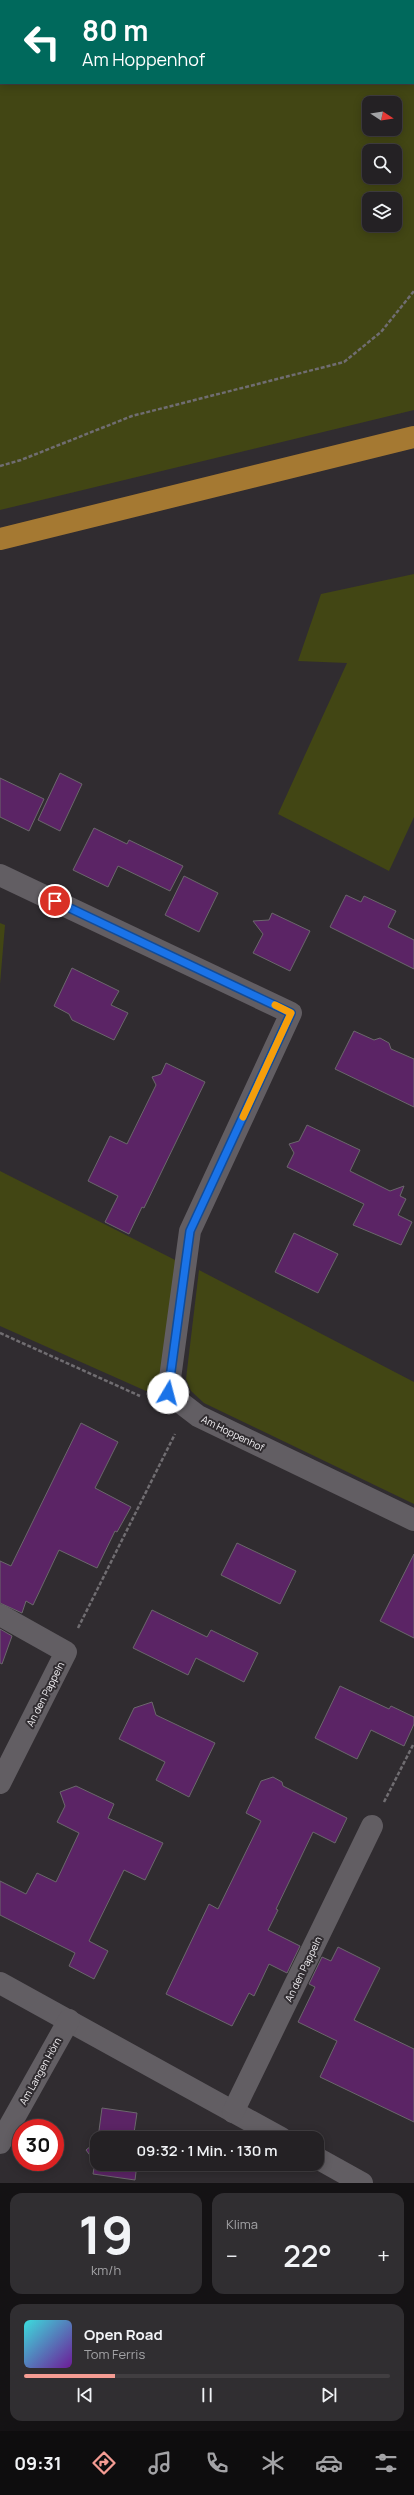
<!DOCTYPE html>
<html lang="de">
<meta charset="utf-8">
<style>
:root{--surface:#242124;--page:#302e31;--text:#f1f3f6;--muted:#a3a3a6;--line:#413e41;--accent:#f59c93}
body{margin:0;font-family:Manrope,sans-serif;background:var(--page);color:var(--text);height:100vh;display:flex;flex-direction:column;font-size:15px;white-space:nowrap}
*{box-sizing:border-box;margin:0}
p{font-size:13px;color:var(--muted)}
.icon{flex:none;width:22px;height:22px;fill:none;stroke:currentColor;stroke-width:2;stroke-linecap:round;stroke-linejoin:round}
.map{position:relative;height:2183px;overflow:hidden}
.side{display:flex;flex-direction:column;gap:10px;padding:10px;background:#141214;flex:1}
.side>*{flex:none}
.top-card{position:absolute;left:0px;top:0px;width:414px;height:84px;box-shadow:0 2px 10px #0003,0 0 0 1px var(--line);background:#00695c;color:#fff;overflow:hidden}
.needle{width:26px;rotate:102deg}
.fabs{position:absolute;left:362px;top:96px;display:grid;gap:8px}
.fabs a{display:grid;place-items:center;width:40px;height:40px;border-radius:8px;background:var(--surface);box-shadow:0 2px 10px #0003,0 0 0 1px var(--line);font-size:20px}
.speed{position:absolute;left:12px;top:2119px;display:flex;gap:8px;font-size:20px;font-weight:700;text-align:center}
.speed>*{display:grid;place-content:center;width:52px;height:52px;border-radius:50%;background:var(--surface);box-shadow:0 2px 10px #0003,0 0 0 1px var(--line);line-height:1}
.speed .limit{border:6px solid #d22;background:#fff;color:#111}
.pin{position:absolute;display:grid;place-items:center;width:34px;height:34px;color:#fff;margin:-17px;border:2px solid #fff;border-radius:50%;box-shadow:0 1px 4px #0007}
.me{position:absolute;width:44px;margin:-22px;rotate:8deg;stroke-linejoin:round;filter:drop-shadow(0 0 3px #0008)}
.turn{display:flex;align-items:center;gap:14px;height:84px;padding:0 16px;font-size:18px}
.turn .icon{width:52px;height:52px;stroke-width:2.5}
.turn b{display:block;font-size:28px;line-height:34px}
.big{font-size:30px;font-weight:600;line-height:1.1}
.side .widget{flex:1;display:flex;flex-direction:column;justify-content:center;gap:6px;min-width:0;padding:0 14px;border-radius:12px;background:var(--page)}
.side .dial{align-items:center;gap:0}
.dial b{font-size:52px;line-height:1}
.song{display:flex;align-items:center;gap:12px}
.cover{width:48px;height:48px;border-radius:6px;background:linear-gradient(135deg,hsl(180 70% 55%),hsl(280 70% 35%))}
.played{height:4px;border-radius:2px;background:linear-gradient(90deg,var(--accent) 25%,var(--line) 25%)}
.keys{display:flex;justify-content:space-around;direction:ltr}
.heat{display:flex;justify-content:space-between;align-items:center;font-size:22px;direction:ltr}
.side .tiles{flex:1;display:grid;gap:10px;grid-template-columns:1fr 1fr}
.widget:last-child{grid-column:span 2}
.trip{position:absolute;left:90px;top:2131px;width:234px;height:40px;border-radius:12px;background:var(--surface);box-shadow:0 2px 10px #0003,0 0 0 1px var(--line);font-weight:600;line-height:40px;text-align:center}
.tab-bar{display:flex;height:64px;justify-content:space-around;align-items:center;background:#0e0d0e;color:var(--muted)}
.tab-bar .icon{width:28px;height:28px}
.tab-bar .current{color:var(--accent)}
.tab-bar b{font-size:18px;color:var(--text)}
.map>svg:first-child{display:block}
.green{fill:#424614;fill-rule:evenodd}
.building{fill:#5b2465;stroke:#6b676c}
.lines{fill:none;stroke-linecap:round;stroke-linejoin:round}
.path{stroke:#706d71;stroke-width:2.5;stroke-dasharray:4 2;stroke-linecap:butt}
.street{stroke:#625e63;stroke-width:22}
.highway{stroke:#a57932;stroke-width:22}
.route-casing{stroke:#114b97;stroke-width:10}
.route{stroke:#1a73e8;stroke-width:7}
.slow{stroke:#f59e0b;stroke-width:7}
.labels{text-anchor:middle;stroke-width:4;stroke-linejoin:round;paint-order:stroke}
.street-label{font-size:10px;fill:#f3f1f4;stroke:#302c30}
</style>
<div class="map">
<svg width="414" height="2183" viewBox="0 0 414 2183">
<rect width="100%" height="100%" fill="#302c30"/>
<g class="green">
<path d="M0,0H414V410L0,510ZM1,1H413V83H1ZM369,103H395V129H369ZM369,151H395V177H369ZM369,199H395V225H369Z"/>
<path d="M414,574V817L389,871L278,814L347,663L298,661L321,594Z"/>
<path d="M0,923L5,925L0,984Z"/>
<path d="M0,1171L179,1262L161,1388L146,1391L0,1326Z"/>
<path d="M199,1270L414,1382V1504L204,1403L191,1391L186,1379Z"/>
</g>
<g class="building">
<path d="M60,773L82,784L60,831L38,820Z"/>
<path d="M0,778L44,799L29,831L0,817Z"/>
<path d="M94,828L127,844L129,840L183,866L170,891L118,866L108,887L73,870Z"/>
<path d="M184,876L218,893L199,932L165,915Z"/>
<path d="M346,895L361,902L364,896L396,911L388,927L414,940V969L330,927Z"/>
<path d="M272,913L310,931L290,971L253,953L263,934L253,921L269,920Z"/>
<path d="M72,968L119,991L111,1005L128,1013L114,1040L72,1020L69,1014L54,1006Z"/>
<path d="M354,1031L374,1040L380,1038L389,1043L391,1049L414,1059V1107L335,1069Z"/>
<path d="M166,1063L205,1082L144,1208L142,1207L129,1234L105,1222L118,1196L88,1181L110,1136L127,1144L156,1085L152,1077L161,1074Z"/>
<path d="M307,1125L360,1150L350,1171L390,1191L404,1186L400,1196L406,1199L398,1215L412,1222L401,1245L353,1225L364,1204L287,1167L294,1153L289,1144L299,1141Z"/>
<path d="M294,1233L338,1254L318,1293L275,1272Z"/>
<path d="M81,1423L118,1442L95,1488L131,1507L117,1532L115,1531L97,1568L59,1550L33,1605L26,1601L22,1613L0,1603V1561L11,1566Z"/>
<path d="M237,1543L296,1571L280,1604L221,1575Z"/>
<path d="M414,1554V1638L380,1621Z"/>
<path d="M152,1610L207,1637L211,1630L258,1653L244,1682L196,1658L188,1675L133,1648Z"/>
<path d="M0,1629L12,1636L2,1664L0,1663Z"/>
<path d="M340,1686L389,1709L391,1706L414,1717V1724L404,1746L371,1730L357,1759L315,1738Z"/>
<path d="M152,1702L156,1715L215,1743L189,1797L156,1780L165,1762L119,1739L134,1708Z"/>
<path d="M273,1777L282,1782L283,1786L347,1818L335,1843L313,1832L276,1909L278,1910L268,1930L300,1946L287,1973L269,1964L254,1996L249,1993L232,2026L166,1994L209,1904L218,1909L261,1821L246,1813L261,1781Z"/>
<path d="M76,1786L114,1804L108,1818L163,1843L145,1880L124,1870L89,1941L108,1951L94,1979L69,1966L75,1953L0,1915V1881L26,1894L37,1873L56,1882L79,1833L57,1822L65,1806L60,1792Z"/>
<path d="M338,1947L380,1968L354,2020L414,2049V2122L320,2077L337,2041L298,2022L315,1987L309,1984L322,1957L331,1961Z"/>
<path d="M102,2108L137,2113L134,2133H141L140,2138H98Z"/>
<path d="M97,2141V2164H137L135,2180L93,2174L95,2162L86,2150Z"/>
</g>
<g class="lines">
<g class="path">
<path d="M0,466L21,460L132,416L344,362L381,332L414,291"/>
<path d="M0,1333L140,1396"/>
<path d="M78,1628L175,1434"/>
<path d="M384,1802L414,1743"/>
</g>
<g class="street">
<path d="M0,875L291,1013L190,1231L168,1393L198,1416L414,1520"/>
<path d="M0,1615L66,1652L0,1783"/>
<path d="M0,1983L281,2138"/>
<path d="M233,2112L372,1826"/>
<path d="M0,2143L69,2020"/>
<path d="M317,2158L362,2183"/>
</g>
<path class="highway" d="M0,539L414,437"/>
</g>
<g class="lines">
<g class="route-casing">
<path id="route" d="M55,901L291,1013L190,1231L168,1393"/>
</g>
<use href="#route" class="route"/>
<path class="slow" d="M243,1117L291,1013L275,1005"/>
</g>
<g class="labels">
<g class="street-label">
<text transform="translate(233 1433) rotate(26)" y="4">Am Hoppenhof</text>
<text transform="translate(45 1694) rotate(-63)" y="4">An den Pappeln</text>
<text transform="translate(303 1969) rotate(-64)" y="4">An den Pappeln</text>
<text transform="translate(40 2071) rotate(-61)" y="4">Am Langen Hörn</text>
</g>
</g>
</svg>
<div class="fabs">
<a><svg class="needle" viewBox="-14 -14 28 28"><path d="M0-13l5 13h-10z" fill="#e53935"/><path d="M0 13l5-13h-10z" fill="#a3a3a6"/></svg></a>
<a><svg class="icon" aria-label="search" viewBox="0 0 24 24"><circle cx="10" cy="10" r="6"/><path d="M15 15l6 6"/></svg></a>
<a><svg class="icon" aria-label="layers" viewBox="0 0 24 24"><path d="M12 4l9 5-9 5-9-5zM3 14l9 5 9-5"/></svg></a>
</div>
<div class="speed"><div class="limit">30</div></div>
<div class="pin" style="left:55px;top:901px;background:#d93025"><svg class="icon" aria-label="arrive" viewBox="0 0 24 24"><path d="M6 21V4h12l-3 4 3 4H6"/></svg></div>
<svg class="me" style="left:168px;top:1393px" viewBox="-20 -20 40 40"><circle r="19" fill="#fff"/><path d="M0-13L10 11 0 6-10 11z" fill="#1a73e8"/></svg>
<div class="trip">09:32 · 1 Min. · 130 m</div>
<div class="top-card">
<div class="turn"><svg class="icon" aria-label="left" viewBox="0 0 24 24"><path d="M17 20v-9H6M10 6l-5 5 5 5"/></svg><div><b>80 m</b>Am Hoppenhof</div></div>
</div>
</div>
<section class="side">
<div class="tiles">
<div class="widget dial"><b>19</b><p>km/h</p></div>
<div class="widget"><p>Klima</p>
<div class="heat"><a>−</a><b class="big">22°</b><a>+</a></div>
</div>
<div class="widget">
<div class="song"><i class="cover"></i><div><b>Open Road</b><p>Tom Ferris</p></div></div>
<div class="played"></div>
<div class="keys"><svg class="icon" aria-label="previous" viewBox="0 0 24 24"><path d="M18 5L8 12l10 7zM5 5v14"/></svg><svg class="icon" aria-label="pause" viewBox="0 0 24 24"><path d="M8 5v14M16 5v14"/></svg><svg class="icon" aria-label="next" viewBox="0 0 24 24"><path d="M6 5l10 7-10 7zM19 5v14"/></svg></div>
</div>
</div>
</section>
<nav class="tab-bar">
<b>09:31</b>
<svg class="icon current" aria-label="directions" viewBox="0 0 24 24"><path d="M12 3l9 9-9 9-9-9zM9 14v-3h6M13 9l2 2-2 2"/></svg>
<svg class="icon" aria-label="music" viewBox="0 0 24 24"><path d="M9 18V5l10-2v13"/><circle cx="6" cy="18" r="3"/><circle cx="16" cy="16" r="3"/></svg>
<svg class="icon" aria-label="phone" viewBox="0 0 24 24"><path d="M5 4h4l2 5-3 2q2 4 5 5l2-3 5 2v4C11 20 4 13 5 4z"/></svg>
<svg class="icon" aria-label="climate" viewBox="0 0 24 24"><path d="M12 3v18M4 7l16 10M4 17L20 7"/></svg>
<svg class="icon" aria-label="car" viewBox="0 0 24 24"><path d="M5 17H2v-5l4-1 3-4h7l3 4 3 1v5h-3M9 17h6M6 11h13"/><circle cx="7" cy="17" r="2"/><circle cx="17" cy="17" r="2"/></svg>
<svg class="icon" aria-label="filters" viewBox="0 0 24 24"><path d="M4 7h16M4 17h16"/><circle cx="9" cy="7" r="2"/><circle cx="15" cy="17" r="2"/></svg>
</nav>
